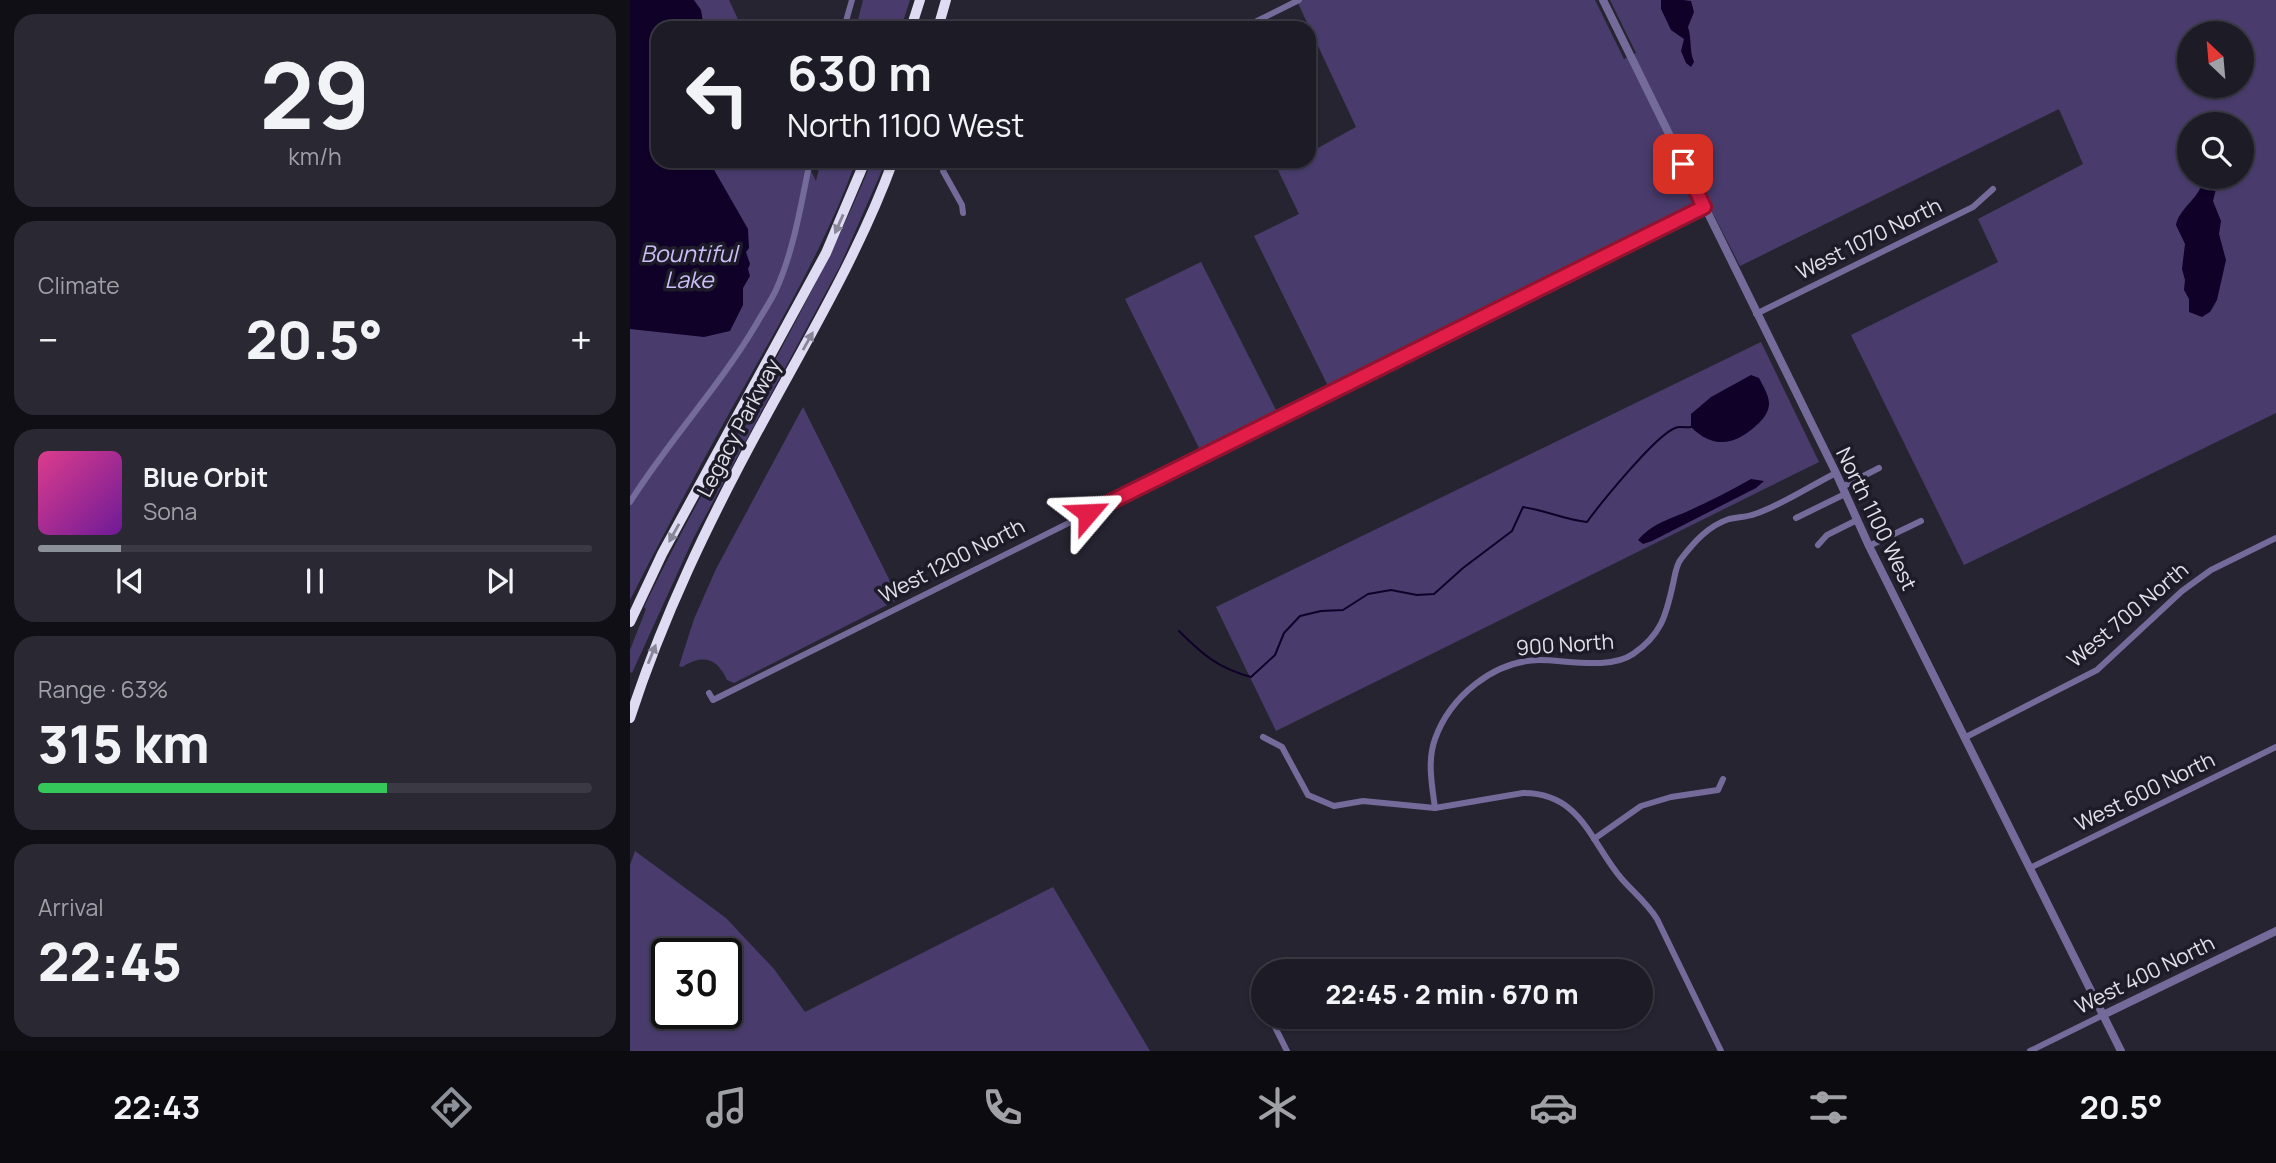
<!DOCTYPE html>
<meta charset="utf-8">
<style>
:root{--surface:#1d1b26;--page:#2a2832;--text:#f1f3f6;--muted:#a0a1a7;--line:#3b3943;--accent:#8c9099}
body{margin:0;font-family:Manrope,sans-serif;background:var(--page);color:var(--text);height:100vh;display:flex;flex-direction:column;font-size:26px;white-space:nowrap}
*{box-sizing:border-box;margin:0}
p{font-size:23px;color:var(--muted)}
.icon{flex:none;width:38px;height:38px;fill:none;stroke:currentColor;stroke-width:2;stroke-linecap:round;stroke-linejoin:round}
.map{position:relative;flex:1;overflow:hidden}
.panel{display:flex;flex-direction:column;gap:14px;padding:14px;background:#100f15;width:630px}
.panel>*{flex:none}
.banner{position:absolute;left:21px;top:21px;width:665px;height:147px;border-radius:21px;box-shadow:0 2px 5px #0004,0 0 0 2px var(--line);background:#1d1b26;color:var(--text);overflow:hidden}
.needle{width:46px;rotate:334deg}
.buttons{position:absolute;left:1547px;top:21px;display:grid;gap:14px}
.buttons a{display:grid;place-items:center;width:77px;height:77px;border-radius:50%;background:var(--surface);box-shadow:0 2px 5px #0004,0 0 0 2px var(--line);font-size:35px}
.speed{position:absolute;left:21px;top:938px;display:flex;gap:14px;font-size:35px;font-weight:700;text-align:center}
.speed>*{display:grid;place-content:center;width:91px;height:91px;border-radius:50%;background:var(--surface);box-shadow:0 2px 5px #0004,0 0 0 2px var(--line);line-height:1}
.speed .limit{border:4px solid #111;border-radius:10px;background:#fff;color:#111}
.pin{position:absolute;display:grid;place-items:center;width:60px;height:60px;color:#fff;margin:-30px;border-radius:14px;box-shadow:0 4px 10px #0006}
.me{position:absolute;width:77px;margin:-38px;rotate:64deg;stroke-linejoin:round;filter:drop-shadow(0 0 5px #0008)}
.turn{display:flex;align-items:center;gap:24px;height:147px;padding:0 21px;font-size:32px}
.turn .icon{width:91px;height:91px;stroke-width:2.5}
.turn b{display:block;font-size:49px;line-height:60px}
.big{font-size:52px;font-weight:800;line-height:1.1}
.panel .tile{flex:1;display:flex;flex-direction:column;justify-content:center;gap:10px;min-width:0;padding:0 24px;border-radius:21px;background:var(--page)}
.panel .dial{align-items:center;gap:0}
.dial b{font-size:91px;line-height:1}
.song{display:flex;align-items:center;gap:21px}
.cover{width:84px;height:84px;border-radius:10px;background:linear-gradient(135deg,hsl(330 70% 55%),hsl(280 70% 35%))}
.played{height:7px;border-radius:4px;background:linear-gradient(90deg,var(--accent) 15%,var(--line) 15%)}
.keys{display:flex;justify-content:space-around;direction:ltr}
.heat{display:flex;justify-content:space-between;align-items:center;font-size:38px;direction:ltr}
.charge{height:10px;border-radius:5px;background:linear-gradient(90deg,#34c759 63%,var(--line) 0)}
.trip{position:absolute;left:621px;top:959px;width:402px;height:70px;border-radius:35px;background:var(--surface);box-shadow:0 2px 5px #0004,0 0 0 2px var(--line);font-weight:800;line-height:70px;text-align:center}
.tabs{display:flex;height:112px;justify-content:space-around;align-items:center;background:#0c0b0f;color:var(--muted)}
.tabs .icon{width:49px;height:49px}
.tabs .current{color:var(--accent)}
.tabs b{font-size:32px;color:var(--text)}
main{display:flex;flex:1;min-height:0}
.map>svg:first-child{display:block}
.green{fill:#493c6d;fill-rule:evenodd}
.water{fill:#100129}
.lines{fill:none;stroke-linecap:round;stroke-linejoin:round}
.stream{stroke:#100129;stroke-width:2}
.minor{stroke:#756b9a;stroke-width:6}
.tertiary{stroke:#756b9a;stroke-width:8}
.motorway{stroke:#dfdbf2;stroke-width:10}
.oneway{fill:#888597}
.route-casing{stroke:#92132f;stroke-width:18}
.route{stroke:#e11d48;stroke-width:12}
.labels{text-anchor:middle;stroke-width:7;stroke-linejoin:round;paint-order:stroke}
.street-label{font-size:21px;fill:#e2e1ea;stroke:#1e1b28}
.water-label{font-size:23px;font-style:italic;fill:#ccbff8;stroke:#1e1b28}
</style>
<main>
<section class="panel">
<div class="tile dial"><b>29</b><p>km/h</p></div>
<div class="tile"><p>Climate</p>
<div class="heat"><a>−</a><b class="big">20.5°</b><a>+</a></div>
</div>
<div class="tile">
<div class="song"><i class="cover"></i><div><b>Blue Orbit</b><p>Sona</p></div></div>
<div class="played"></div>
<div class="keys"><svg class="icon" aria-label="previous" viewBox="0 0 24 24"><path d="M18 5L8 12l10 7zM5 5v14"/></svg><svg class="icon" aria-label="pause" viewBox="0 0 24 24"><path d="M8 5v14M16 5v14"/></svg><svg class="icon" aria-label="next" viewBox="0 0 24 24"><path d="M6 5l10 7-10 7zM19 5v14"/></svg></div>
</div>
<div class="tile"><p>Range · 63%</p><b class="big">315 km</b><div class="charge"></div></div>
<div class="tile"><p>Arrival</p><b class="big">22:45</b></div>
</section>
<div class="map">
<svg width="1646" height="1051" viewBox="0 0 1646 1051">
<rect width="100%" height="100%" fill="#272432"/>
<g class="green">
<path d="M0,0H99L112,28H28V161H176L186,181L191,161H226C195,247 147,328 102,408C67,471 33,535 0,600Z"/>
<path d="M233,0H280L271,28H226Z"/>
<path d="M669,0H965L994,59L1006,53L980,0H1646V413L1334,565L1221,335L1368,262L1348,219L1453,164L1429,109L1110,266L1076,200L698,386L624,236L669,214L648,170L663,161H679V153L726,127L667,1ZM1559,33H1612V86H1559ZM1559,124H1612V177H1559Z"/>
<path d="M242,161H256L210,266L64,537L2,673L0,672V650L16,609L14,607C87,456 178,316 242,161Z"/>
<path d="M571,262L647,412L570,450L495,299Z"/>
<path d="M1131,342L1189,462L646,731L586,607Z"/>
<path d="M173,407L269,599L104,683L97,680C87,658 73,654 52,667L49,666L64,619L86,569Z"/>
<path d="M5,851L96,918L144,969L175,1012L423,887L520,1051H0V865ZM37,954H96V1013H37Z"/>
</g>
<g class="water">
<path d="M0,0H64L71,10L74,28H28V161H79L118,229L119,248L116,252L120,264L118,269L120,276L113,288V305L100,331L74,337L0,329Z"/>
<path d="M1053,0L1061,1L1064,12L1058,27C1062,39 1059,50 1064,62L1061,67L1056,63L1051,51L1054,39L1041,30L1031,9V0Z"/>
<path d="M1573,177H1589L1583,201L1591,221L1589,234L1596,260L1587,300L1580,312L1572,317L1559,312V299L1554,290L1555,280L1552,269L1555,244L1546,225C1550,206 1572,198 1573,177Z"/>
<path d="M1121,375L1129,378C1133,386 1139,395 1139,404C1139,411 1134,418 1129,423C1107,444 1085,451 1061,427V414L1081,397Z"/>
<path d="M1121,479L1134,481L1126,488L1022,541L1013,544L1008,540C1022,524 1037,520 1056,512C1078,502 1100,491 1121,479Z"/>
</g>
<g class="lines">
<path class="stream" d="M549,631C573,655 588,668 621,677L645,655L654,633L670,616L691,611L713,610L738,594L761,590L787,595L804,594L833,568L882,531L893,507C915,510 935,520 957,522C970,504 1026,435 1045,428C1049,426 1057,428 1061,427"/>
<g class="minor">
<path d="M214,28L222,0"/>
<path d="M613,28L669,0"/>
<path d="M328,161L315,167L313,171L332,205L333,213"/>
<path d="M1126,314L1343,207L1363,189"/>
<path d="M1212,487L1249,468"/>
<path d="M0,502C39,440 90,386 127,323C133,312 141,301 146,290C164,250 171,204 180,161"/>
<path d="M1166,518L1215,494"/>
<path d="M1188,545L1197,535L1227,520"/>
<path d="M1239,546L1291,521"/>
<path d="M79,693L83,700L1074,207"/>
<path d="M633,737L652,747L678,795L704,806L733,801L805,808L893,793C951,793 960,841 991,878C1003,892 1017,903 1027,919L1091,1051"/>
<path d="M1334,738L1467,670L1552,591L1581,570L1646,538"/>
<path d="M805,808C802,785 797,761 805,739C820,697 863,661 909,660C936,660 980,670 1003,654C1031,635 1036,616 1043,584C1045,575 1046,565 1051,559C1064,542 1078,526 1099,519C1108,517 1117,517 1125,514C1152,505 1180,486 1206,473"/>
<path d="M964,839L1011,806L1041,797L1088,790L1093,779"/>
<path d="M1400,868L1646,747"/>
<path d="M632,999L634,1002"/>
<path d="M640,1017L657,1051"/>
<path d="M1400,1051L1473,1015"/>
</g>
<g class="tertiary">
<path d="M973,0L1206,473L1239,546L1491,1051"/>
<path d="M1473,1015L1646,931"/>
</g>
<g class="motorway">
<path d="M281,28L290,0"/>
<path d="M308,28L316,0"/>
<path d="M0,622L32,554L196,253L235,161"/>
<path d="M0,718C33,616 79,521 130,427C177,340 229,254 263,161"/>
</g>
</g>
<defs><path id="oneway-solid" d="M-6-.8H1V-3.2L6.5 0L1 3.2V.8H-6Z" transform="scale(1.75)"/></defs>
<g class="oneway">
<use href="#oneway-solid" transform="translate(209 224) rotate(114)"/>
<use href="#oneway-solid" transform="translate(178 341) rotate(-61)"/>
<use href="#oneway-solid" transform="translate(44 533) rotate(119)"/>
<use href="#oneway-solid" transform="translate(22 654) rotate(-68)"/>
</g>
<g class="lines">
<g class="route-casing">
<path id="route" d="M458,513L1074,207L1053,164"/>
</g>
<use href="#route" class="route"/>
</g>
<g class="labels">
<g class="street-label">
<text transform="translate(1239 239) rotate(-26)" y="7">West 1070 North</text>
<text transform="translate(109 428) rotate(-62)" y="7">Legacy Parkway</text>
<text transform="translate(1246 519) rotate(64)" y="7">North 1100 West</text>
<text transform="translate(322 561) rotate(-27)" y="7">West 1200 North</text>
<text transform="translate(1498 615) rotate(-40)" y="7">West 700 North</text>
<text transform="translate(935 645) rotate(-4)" y="7">900 North</text>
<text transform="translate(1515 792) rotate(-26)" y="7">West 600 North</text>
<text transform="translate(1515 975) rotate(-26)" y="7">West 400 North</text>
</g>
<g class="water-label">
<text x="59" y="262">Bountiful<tspan x="59" dy="26">Lake</tspan></text>
</g>
</g>
</svg>
<div class="buttons">
<a><svg class="needle" viewBox="-14 -14 28 28"><path d="M0-13l5 13h-10z" fill="#e53935"/><path d="M0 13l5-13h-10z" fill="#a0a1a7"/></svg></a>
<a><svg class="icon" aria-label="search" viewBox="0 0 24 24"><circle cx="10" cy="10" r="6"/><path d="M15 15l6 6"/></svg></a>
</div>
<div class="speed"><div class="limit">30</div></div>
<div class="pin" style="left:1053px;top:164px;background:#d93025"><svg class="icon" aria-label="arrive" viewBox="0 0 24 24"><path d="M6 21V4h12l-3 4 3 4H6"/></svg></div>
<svg class="me" style="left:458px;top:513px" viewBox="-20 -20 40 40"><path d="M0-17L14 15 0 8-14 15z" fill="#e11d48" stroke="#fff" stroke-width="4"/></svg>
<div class="trip">22:45 · 2 min · 670 m</div>
<div class="banner">
<div class="turn"><svg class="icon" aria-label="left" viewBox="0 0 24 24"><path d="M17 20v-9H6M10 6l-5 5 5 5"/></svg><div><b>630 m</b>North 1100 West</div></div>
</div>
</div>
</main>
<nav class="tabs">
<b>22:43</b>
<svg class="icon current" aria-label="directions" viewBox="0 0 24 24"><path d="M12 3l9 9-9 9-9-9zM9 14v-3h6M13 9l2 2-2 2"/></svg>
<svg class="icon" aria-label="music" viewBox="0 0 24 24"><path d="M9 18V5l10-2v13"/><circle cx="6" cy="18" r="3"/><circle cx="16" cy="16" r="3"/></svg>
<svg class="icon" aria-label="phone" viewBox="0 0 24 24"><path d="M5 4h4l2 5-3 2q2 4 5 5l2-3 5 2v4C11 20 4 13 5 4z"/></svg>
<svg class="icon" aria-label="climate" viewBox="0 0 24 24"><path d="M12 3v18M4 7l16 10M4 17L20 7"/></svg>
<svg class="icon" aria-label="car" viewBox="0 0 24 24"><path d="M5 17H2v-5l4-1 3-4h7l3 4 3 1v5h-3M9 17h6M6 11h13"/><circle cx="7" cy="17" r="2"/><circle cx="17" cy="17" r="2"/></svg>
<svg class="icon" aria-label="filters" viewBox="0 0 24 24"><path d="M4 7h16M4 17h16"/><circle cx="9" cy="7" r="2"/><circle cx="15" cy="17" r="2"/></svg>
<b>20.5°</b>
</nav>
